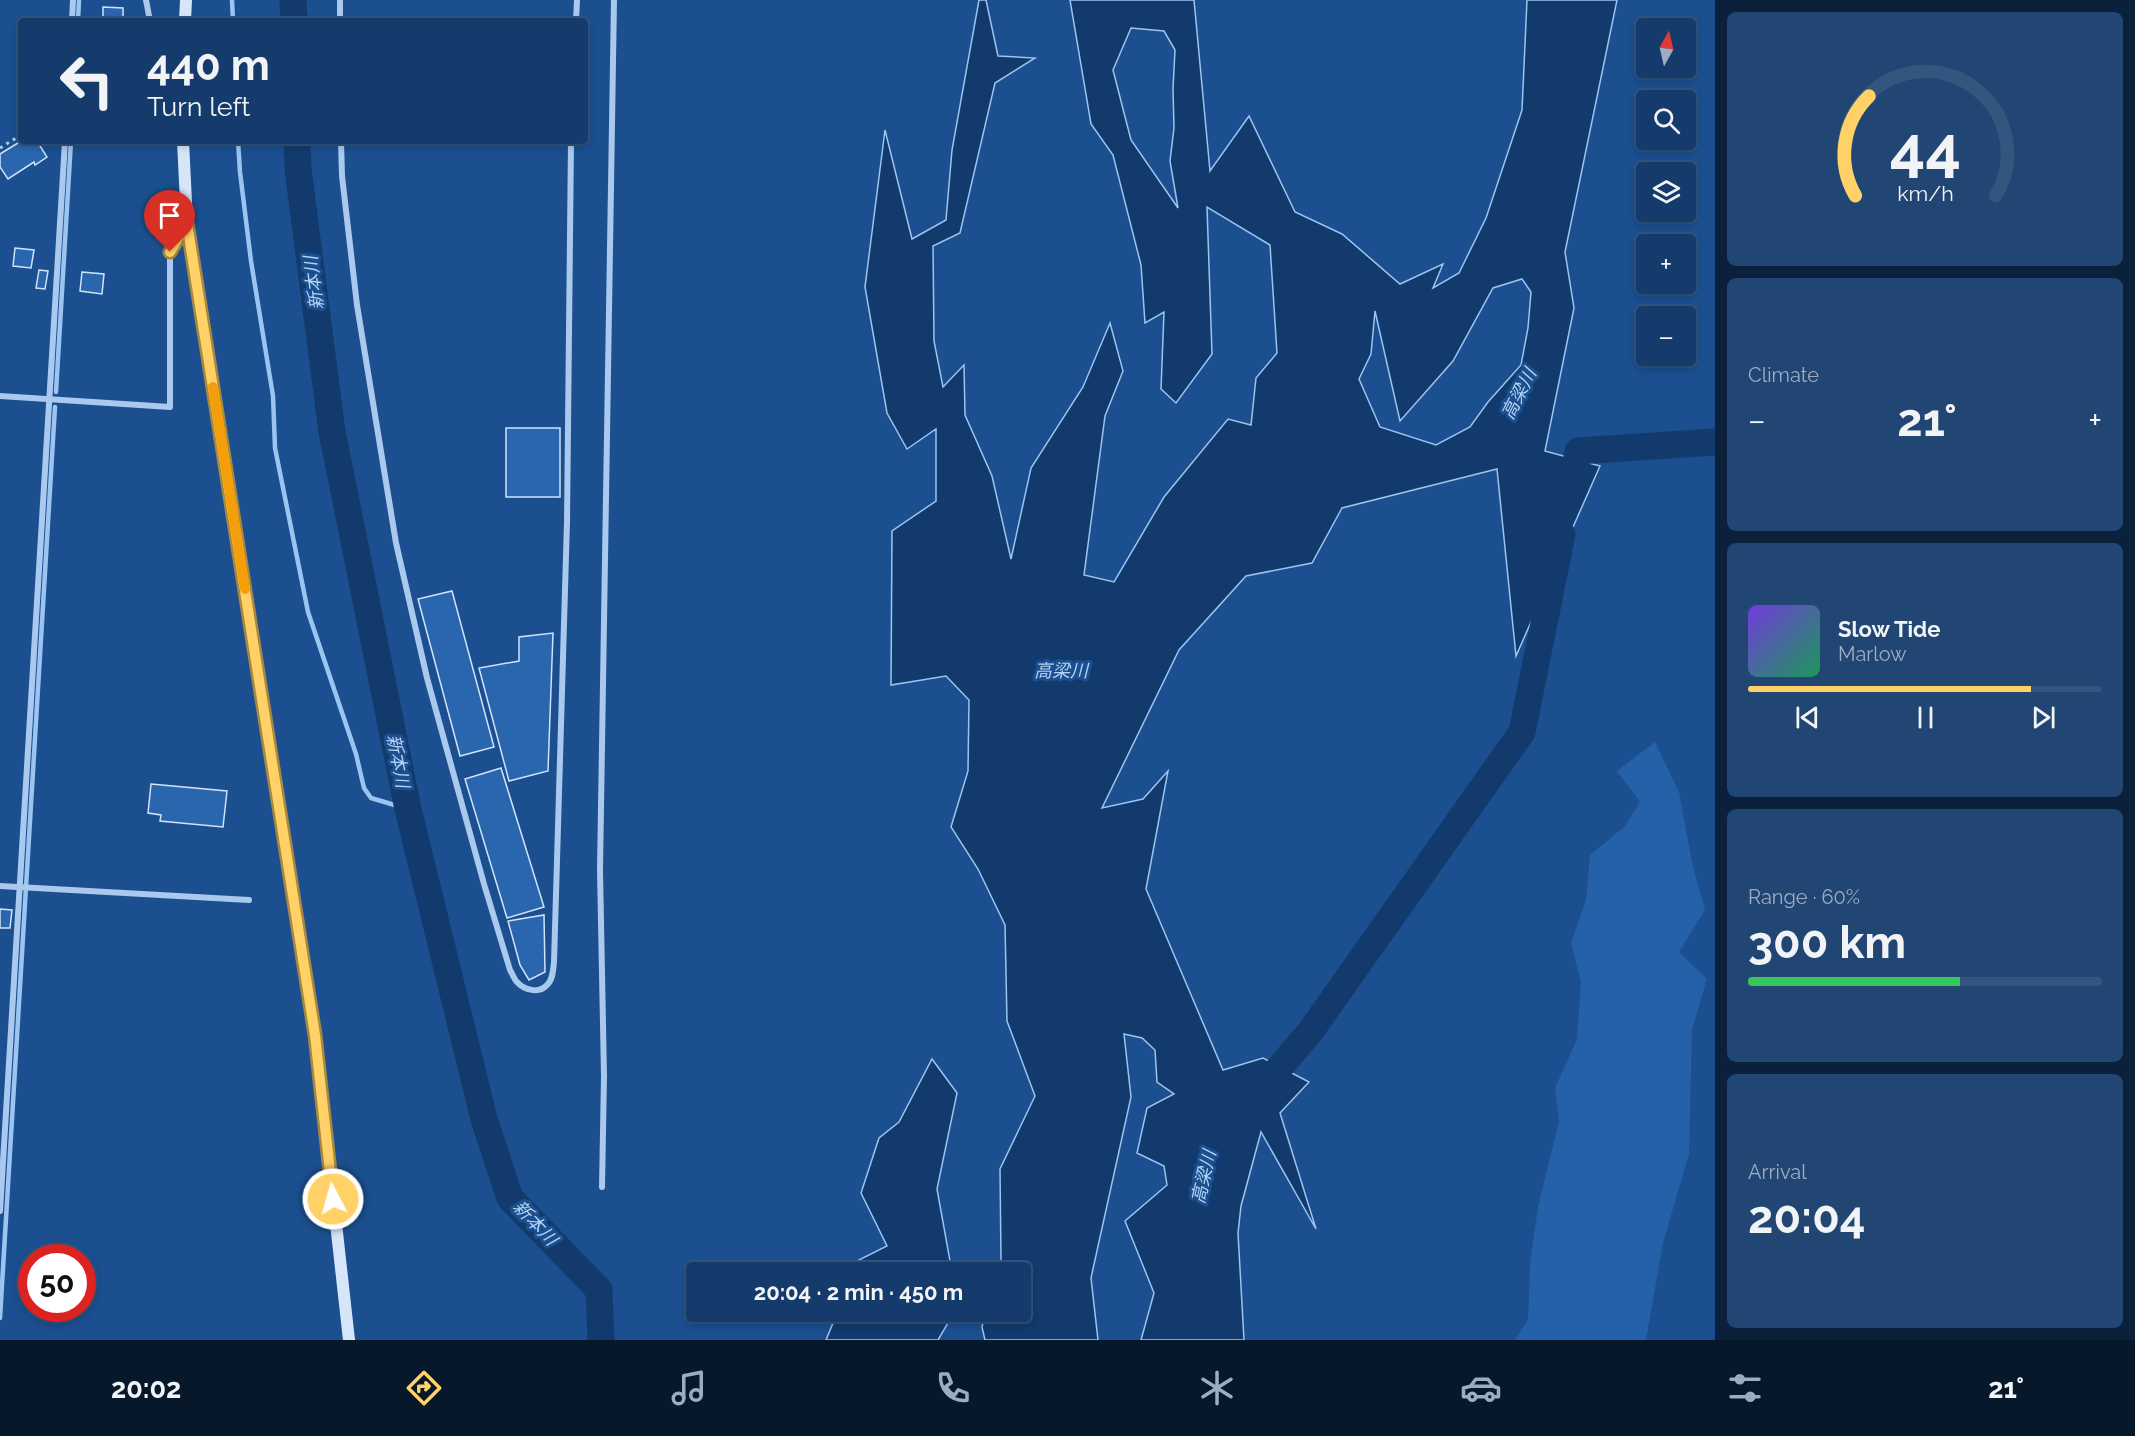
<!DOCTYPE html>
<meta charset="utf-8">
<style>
:root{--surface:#143b6b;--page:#214673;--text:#f1f3f6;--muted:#9dadc1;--line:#33557e;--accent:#ffd166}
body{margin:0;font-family:Raleway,"Noto Sans JP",sans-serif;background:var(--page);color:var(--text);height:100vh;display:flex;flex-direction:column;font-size:22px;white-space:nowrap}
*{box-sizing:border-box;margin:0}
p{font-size:20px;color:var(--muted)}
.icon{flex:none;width:33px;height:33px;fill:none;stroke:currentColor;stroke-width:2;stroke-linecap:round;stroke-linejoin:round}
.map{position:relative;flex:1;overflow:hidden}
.panel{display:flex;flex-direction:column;gap:12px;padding:12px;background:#0b203b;width:420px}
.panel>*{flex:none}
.guide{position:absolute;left:18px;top:18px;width:570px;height:126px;border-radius:6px;box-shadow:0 3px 9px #0003,0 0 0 2px var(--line);background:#143b6b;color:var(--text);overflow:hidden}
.needle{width:39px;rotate:8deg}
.controls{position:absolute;left:1636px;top:18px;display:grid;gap:12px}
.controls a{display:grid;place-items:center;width:60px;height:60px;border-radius:6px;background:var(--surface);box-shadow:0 3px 9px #0003,0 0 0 2px var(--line);font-size:30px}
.speed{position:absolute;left:18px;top:1244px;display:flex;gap:12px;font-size:30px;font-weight:700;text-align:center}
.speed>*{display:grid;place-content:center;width:78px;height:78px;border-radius:50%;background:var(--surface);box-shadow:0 3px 9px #0003,0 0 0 2px var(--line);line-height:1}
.speed .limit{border:9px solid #d22;background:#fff;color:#111}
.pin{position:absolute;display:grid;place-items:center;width:51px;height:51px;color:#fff;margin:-62px -26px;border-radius:50% 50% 50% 0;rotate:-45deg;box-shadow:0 0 6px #0007}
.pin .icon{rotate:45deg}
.me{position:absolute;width:66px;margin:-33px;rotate:354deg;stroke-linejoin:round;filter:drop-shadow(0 0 4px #0008)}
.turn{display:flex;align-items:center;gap:21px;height:126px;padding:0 30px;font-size:27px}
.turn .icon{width:78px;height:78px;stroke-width:2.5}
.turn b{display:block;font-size:42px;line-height:51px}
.big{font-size:45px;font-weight:700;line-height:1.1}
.panel .widget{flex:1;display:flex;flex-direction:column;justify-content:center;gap:9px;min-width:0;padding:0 21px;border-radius:9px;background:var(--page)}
.panel .dial{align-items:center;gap:0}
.dial svg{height:156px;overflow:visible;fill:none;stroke:var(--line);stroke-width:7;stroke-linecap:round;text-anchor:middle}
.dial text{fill:var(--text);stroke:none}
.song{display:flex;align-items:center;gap:18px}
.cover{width:72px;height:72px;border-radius:9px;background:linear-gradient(135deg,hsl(260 70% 55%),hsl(150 70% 35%))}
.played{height:6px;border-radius:3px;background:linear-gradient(90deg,var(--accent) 80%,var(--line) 80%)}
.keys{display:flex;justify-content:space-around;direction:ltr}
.heat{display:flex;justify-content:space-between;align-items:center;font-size:33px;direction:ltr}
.charge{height:9px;border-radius:4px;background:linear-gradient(90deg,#34c759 60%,var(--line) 0)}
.trip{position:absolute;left:686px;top:1262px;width:345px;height:60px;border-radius:6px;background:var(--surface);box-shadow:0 3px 9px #0003,0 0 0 2px var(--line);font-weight:700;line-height:60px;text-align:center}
.menu{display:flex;height:96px;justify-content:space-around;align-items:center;background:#08182b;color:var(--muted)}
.menu .icon{width:42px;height:42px}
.menu .active{color:var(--accent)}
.menu b{font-size:27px;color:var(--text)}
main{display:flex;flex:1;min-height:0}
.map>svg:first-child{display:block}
.green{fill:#2461a8}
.water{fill:#123a6d;stroke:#9cc4f0;stroke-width:1.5;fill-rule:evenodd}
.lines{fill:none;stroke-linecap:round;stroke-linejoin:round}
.stream{stroke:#9cc4f0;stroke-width:4.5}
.river{stroke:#123a6d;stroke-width:27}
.building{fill:#2a66ad;stroke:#cfe3fa;stroke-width:1.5}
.path{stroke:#a9c9ee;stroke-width:3;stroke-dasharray:3 4.5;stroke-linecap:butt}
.minor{stroke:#a9c9ee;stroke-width:6}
.secondary{stroke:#d6e6fa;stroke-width:12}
.route-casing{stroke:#a68842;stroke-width:15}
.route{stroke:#ffd166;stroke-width:10}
.slow{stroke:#f59e0b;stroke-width:10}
.labels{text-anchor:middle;stroke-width:6;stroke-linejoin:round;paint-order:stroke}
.water-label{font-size:18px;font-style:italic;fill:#b5d3f5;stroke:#1b4f8f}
</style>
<main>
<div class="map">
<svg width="1715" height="1340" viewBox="0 0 1715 1340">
<rect width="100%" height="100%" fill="#1b4f8f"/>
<path class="green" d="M1655,742L1679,792L1693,867L1705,910L1679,952L1707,979L1692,1030L1689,1154L1663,1243L1646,1340H1515L1528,1320L1530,1264L1538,1207L1559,1122L1555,1088L1577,1039L1581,983L1571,943L1586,900L1590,855L1624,827L1640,802L1617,771Z"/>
<g class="water">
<path d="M979,0H986L998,56L1035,58L995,83L960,233L933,246L934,341L943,387L964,365L965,415L992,476L1011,559L1031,468L1083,387L1110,323L1123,371L1105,416L1084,575L1114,582L1164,497L1228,419L1251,425L1256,378L1277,353L1270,245L1207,207L1212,354L1176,403L1161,389L1164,312L1145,323L1141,265L1113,155L1091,124L1070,0H1194L1210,171L1249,116L1295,212L1342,234L1400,284L1443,264L1433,288L1459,273L1486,218L1522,110L1527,0H1617L1565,252L1574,308L1545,451L1600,466L1516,656L1497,469L1342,508L1312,563L1246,576L1179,650L1102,808L1143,799L1168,771L1146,889L1223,1070L1263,1058L1309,1082L1280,1113L1316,1229L1261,1132L1241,1206L1238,1233L1244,1340H1141L1154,1293L1125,1221L1167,1185L1164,1166L1137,1153L1147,1108L1174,1094L1157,1082L1155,1050L1142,1038L1124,1034L1131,1097L1091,1278L1098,1340H985L982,1327L986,1311H1020V1272H998L1001,1261L1000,1169L1035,1096L1007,1021L1005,925L978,869L951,827L968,771L969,700L946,676L891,685L892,531L936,501V429L907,449L887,413L865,287L885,130L912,239L946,220L952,150ZM1131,28L1164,31L1175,50L1173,89L1174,128L1170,161L1178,208L1131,140L1113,70ZM1522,279L1531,292L1528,328L1521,365L1488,402L1470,427L1436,445L1380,427L1359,379L1371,354L1375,311L1400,421L1453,361L1493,288Z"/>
<path d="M932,1059L957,1093L937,1189L952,1272H848L849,1265L887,1246L861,1193L879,1138L899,1122Z"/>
<path d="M838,1311H955L938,1340H826Z"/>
</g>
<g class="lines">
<g class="stream">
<path d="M232,0L233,21"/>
<path d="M78,21L79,0"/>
<path d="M238,141L240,172L251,261L273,396L275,448L308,612L356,754L364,788L371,798L408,809"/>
<path d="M56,392L71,141"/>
<path d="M0,1318L55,407"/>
</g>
<g class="river">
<path d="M293,0L294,21"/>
<path d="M297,141L298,169L332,432L408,809L484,1119L510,1198L599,1290L601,1340"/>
<path d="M1570,496L1578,451L1715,442"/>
<path d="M1257,1094L1310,1032L1522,732L1562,534"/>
</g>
</g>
<g class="building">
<path d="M103,7L123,8V21H103Z"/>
<path d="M21,141L24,145L30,141H37L47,157L35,165L34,162L8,179L0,167V154Z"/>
<path d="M15,248L34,250L31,268L13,266Z"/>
<path d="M39,270L48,271L45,289L36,288Z"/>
<path d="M82,272L104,274L102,294L80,291Z"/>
<rect x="506" y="428" width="54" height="69"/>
<path d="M452,591L494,747L460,756L418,599Z"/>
<path d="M553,633L548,771L509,781L479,668L519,661V637Z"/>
<path d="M501,768L544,907L507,918L465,779Z"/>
<path d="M151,784L227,791L223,827L160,821L161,815L148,813Z"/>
<path d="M0,909L12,910L10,928H0Z"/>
<path d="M544,915L545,972L529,980L520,965L508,921Z"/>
</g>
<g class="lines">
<path class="path" d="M0,148L21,135"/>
<g class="minor">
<path d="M146,0L150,21"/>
<path d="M72,21L73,0"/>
<path d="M340,21V0"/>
<path d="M576,21L577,0"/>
<path d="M341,141L342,176L357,305L396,543L427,678L484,884L510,970C512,973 514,979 517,982C524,990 539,994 547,985C553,980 553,970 554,962L567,522L571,141"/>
<path d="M0,396L170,407V252L185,226"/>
<path d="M0,886L249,900"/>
<path d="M602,1187L604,1076L600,870L614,0"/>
<path d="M0,1211L65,141"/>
</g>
<g class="secondary">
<path d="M185,21L186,0"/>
<path d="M183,141L187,223L315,1035L349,1340"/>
</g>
</g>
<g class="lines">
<g class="route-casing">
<path id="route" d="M170,252L187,223L315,1035L333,1199"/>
</g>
<use href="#route" class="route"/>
<path class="slow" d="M213,387L245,589"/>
</g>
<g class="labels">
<g class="water-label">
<text transform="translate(314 283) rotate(-97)" y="6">新本川</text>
<text transform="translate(1519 394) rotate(-63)" y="6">高梁川</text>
<text x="1061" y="677">高梁川</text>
<text transform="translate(398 761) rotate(79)" y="6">新本川</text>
<text transform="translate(1204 1177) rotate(-77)" y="6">高梁川</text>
<text transform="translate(535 1223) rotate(46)" y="6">新本川</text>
</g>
</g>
</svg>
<div class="controls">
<a><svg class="needle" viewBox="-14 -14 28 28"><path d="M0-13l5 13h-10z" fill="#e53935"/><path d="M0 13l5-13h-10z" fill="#9dadc1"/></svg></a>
<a><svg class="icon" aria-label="search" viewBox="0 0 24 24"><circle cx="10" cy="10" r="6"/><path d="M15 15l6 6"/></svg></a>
<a><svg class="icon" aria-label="layers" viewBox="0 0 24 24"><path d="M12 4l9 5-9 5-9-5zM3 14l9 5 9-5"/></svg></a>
<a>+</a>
<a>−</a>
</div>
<div class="speed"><div class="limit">50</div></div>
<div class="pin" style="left:170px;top:252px;background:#d93025"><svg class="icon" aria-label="arrive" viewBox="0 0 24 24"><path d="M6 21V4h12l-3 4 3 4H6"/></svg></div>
<svg class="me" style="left:333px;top:1199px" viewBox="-20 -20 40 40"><circle r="17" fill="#ffd166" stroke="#fff" stroke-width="3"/><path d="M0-11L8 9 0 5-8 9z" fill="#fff"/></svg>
<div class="trip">20:04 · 2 min · 450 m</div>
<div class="guide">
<div class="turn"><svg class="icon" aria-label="left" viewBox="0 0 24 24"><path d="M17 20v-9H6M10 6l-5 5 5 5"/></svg><div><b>440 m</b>Turn left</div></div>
</div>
</div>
<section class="panel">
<div class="widget dial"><svg viewBox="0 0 100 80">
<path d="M14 69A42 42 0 1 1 86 69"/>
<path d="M14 69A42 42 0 0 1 21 18" stroke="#ffd166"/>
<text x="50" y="56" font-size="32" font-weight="700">44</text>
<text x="50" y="72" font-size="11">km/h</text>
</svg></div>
<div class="widget"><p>Climate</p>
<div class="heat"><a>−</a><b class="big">21°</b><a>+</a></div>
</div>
<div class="widget">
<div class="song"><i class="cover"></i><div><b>Slow Tide</b><p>Marlow</p></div></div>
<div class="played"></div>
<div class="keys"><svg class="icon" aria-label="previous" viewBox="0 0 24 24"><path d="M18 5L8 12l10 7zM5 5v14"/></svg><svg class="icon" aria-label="pause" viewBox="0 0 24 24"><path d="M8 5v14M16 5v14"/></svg><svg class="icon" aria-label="next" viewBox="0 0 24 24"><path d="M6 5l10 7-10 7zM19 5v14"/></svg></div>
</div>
<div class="widget"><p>Range · 60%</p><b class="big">300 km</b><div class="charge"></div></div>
<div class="widget"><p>Arrival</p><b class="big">20:04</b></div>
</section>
</main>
<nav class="menu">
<b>20:02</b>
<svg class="icon active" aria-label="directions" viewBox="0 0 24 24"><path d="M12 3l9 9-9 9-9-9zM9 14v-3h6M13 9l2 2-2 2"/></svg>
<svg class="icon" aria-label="music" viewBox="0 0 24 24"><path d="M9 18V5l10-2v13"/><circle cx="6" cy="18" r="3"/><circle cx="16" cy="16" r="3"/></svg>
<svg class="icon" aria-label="phone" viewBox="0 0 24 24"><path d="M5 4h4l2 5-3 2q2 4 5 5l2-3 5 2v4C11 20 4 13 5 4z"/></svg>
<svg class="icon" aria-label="climate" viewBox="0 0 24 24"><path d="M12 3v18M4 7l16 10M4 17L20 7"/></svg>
<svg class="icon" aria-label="car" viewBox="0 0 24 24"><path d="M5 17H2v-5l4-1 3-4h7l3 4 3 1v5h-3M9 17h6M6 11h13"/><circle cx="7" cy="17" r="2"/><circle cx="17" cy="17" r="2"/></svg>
<svg class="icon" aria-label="filters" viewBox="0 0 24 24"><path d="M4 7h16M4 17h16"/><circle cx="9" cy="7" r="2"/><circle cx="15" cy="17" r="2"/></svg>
<b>21°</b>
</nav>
